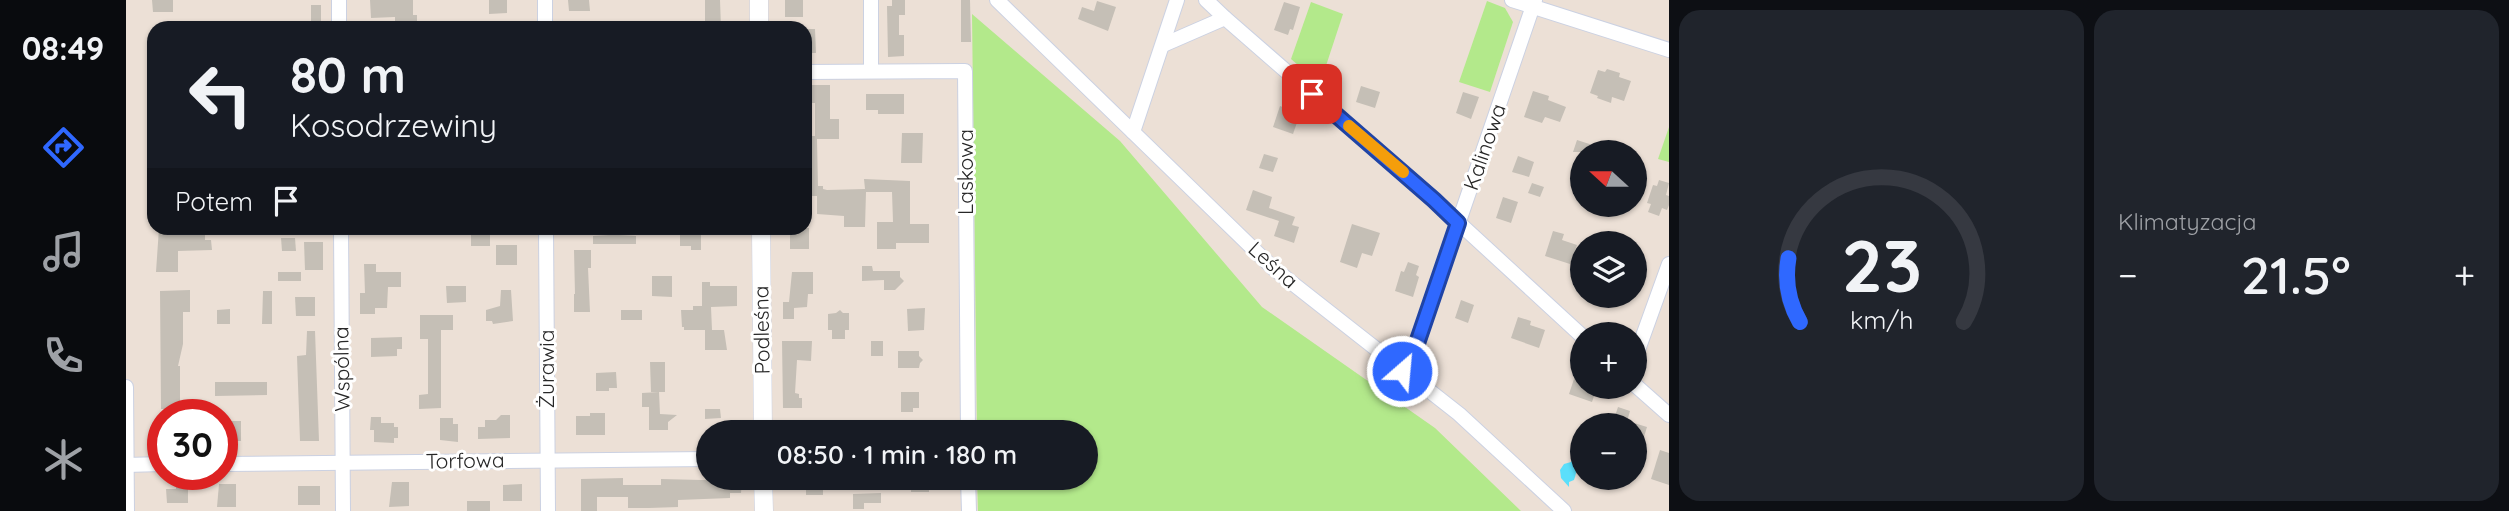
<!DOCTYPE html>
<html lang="pl">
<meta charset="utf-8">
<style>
:root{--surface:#171b24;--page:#20242c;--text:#f1f3f6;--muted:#9ea1a6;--line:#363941;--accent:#2f68ff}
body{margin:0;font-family:Quicksand,sans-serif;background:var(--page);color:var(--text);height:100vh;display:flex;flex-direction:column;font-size:26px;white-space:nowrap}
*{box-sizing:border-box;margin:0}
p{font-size:23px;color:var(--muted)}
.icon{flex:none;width:38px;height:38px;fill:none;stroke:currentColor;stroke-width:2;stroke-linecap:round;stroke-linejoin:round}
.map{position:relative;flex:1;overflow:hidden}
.side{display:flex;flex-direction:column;gap:10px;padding:10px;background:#0d0f14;width:840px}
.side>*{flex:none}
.guide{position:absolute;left:21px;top:21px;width:665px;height:214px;border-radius:21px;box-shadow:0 2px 5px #0004;background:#171b24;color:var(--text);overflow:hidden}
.needle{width:46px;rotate:291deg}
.controls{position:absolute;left:1444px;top:140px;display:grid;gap:14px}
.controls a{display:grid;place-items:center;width:77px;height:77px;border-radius:50%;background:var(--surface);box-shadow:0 2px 5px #0004;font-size:35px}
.speed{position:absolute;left:21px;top:399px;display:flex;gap:14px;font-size:35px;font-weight:700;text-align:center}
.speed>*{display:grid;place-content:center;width:91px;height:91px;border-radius:50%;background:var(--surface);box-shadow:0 2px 5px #0004;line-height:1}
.speed .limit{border:10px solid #d22;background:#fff;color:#111}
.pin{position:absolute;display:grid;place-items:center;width:60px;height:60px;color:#fff;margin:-30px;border-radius:14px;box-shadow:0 4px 10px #0006}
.me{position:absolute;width:77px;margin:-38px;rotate:27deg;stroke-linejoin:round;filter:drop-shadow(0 0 5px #0008)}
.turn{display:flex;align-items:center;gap:24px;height:147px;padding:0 28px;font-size:32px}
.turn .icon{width:91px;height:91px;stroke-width:2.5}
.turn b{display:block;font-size:49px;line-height:60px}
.then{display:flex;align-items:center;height:66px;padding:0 28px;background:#0003;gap:14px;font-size:26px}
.big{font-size:52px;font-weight:600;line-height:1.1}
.side .widget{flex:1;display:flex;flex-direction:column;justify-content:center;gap:10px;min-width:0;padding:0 24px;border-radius:21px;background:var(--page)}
.side .dial{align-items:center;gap:0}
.dial svg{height:182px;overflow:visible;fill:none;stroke:var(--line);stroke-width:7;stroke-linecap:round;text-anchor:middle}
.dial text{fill:var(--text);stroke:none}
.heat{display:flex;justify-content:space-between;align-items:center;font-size:38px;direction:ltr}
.side .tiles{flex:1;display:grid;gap:10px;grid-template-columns:repeat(2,1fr)}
.trip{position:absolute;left:570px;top:420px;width:402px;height:70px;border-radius:35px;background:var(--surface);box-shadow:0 2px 5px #0004;font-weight:600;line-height:70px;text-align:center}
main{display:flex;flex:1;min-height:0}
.menu{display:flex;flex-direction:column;width:126px;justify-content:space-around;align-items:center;background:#090b0e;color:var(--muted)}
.menu .icon{width:49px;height:49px}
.menu .active{color:var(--accent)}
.menu b{font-size:32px;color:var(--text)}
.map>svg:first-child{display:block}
.green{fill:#b3e98b}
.water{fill:#5bdffb}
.building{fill:#c5bfb6}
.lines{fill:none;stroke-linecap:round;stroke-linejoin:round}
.minor-casing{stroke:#cbd1e2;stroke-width:16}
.tertiary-casing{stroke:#cbd1e2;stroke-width:19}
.minor{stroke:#fff;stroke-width:14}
.tertiary{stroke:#fff;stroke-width:18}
.route-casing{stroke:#1f44a6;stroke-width:18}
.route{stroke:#2f68ff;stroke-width:12}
.slow{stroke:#f59e0b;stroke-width:12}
.labels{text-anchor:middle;stroke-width:6;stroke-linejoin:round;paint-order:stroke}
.street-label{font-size:21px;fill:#272727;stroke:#fff}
</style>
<main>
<nav class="menu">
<b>08:49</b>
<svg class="icon active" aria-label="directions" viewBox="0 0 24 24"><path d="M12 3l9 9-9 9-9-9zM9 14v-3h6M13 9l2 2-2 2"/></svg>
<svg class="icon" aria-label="music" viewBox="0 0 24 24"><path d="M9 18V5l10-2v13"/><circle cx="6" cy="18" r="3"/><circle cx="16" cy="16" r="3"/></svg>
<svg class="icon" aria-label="phone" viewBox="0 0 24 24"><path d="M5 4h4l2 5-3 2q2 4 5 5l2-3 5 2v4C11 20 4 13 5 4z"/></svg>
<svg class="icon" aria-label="climate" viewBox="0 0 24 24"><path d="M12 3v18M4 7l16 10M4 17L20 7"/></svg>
</nav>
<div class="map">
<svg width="1543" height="511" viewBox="0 0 1543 511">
<rect width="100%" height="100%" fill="#ece0d6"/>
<g class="green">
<path d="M1361,1L1379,8L1387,22L1364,92L1333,82Z"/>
<path d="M1185,2L1217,14L1194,84L1165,59Z"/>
<path d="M846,14L994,141L1136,307L1309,428L1395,511H852L851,478H961V432H851Z"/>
<path d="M1543,127V162L1532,159Z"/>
</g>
<path class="water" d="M1452,440L1456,446V456C1449,464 1452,470 1448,480L1443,482V487L1435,478L1434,470L1438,464L1445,462L1450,450L1447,443Z"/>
<g class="building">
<path d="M26,0H47V12H27Z"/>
<path d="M244,0H287V15H291V28H269V17L245,18Z"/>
<path d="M363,0H381V13L363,14Z"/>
<path d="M442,0H463L464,11H443Z"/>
<path d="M579,0H594L595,28H579Z"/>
<rect x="659" y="0" width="18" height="17"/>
<path d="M766,0H779V15H773V35H778V56L762,57L761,6H766Z"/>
<path d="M835,0H844L845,42H835Z"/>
<path d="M971,1L990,7L982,31L952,19L956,7L968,11Z"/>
<path d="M1158,2L1174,7L1167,30L1164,29L1162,35L1148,30Z"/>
<rect x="185" y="5" width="10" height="19"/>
<path d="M679,29H689L690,53H679Z"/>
<path d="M1481,69L1494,73L1493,77L1505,81L1498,101L1486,97L1485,103L1471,98L1472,96L1464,93L1472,70L1479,72Z"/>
<path d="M685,85H704V119H713V139H691L692,186H697V189L701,190L739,189L738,179L784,181V224H803V243H770V249H751V222H767L766,192H740L739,227H718V216L691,214V196H682L683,182L679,183V136H689V103H685Z"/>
<path d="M1235,86L1254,92L1249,108L1230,102Z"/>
<path d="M1407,91L1423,96L1422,100L1440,107L1434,122L1419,117L1416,123L1398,117Z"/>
<path d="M1337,92L1353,97L1345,119L1330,113Z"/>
<path d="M740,94H778V114H752V110H740Z"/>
<path d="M1154,106L1174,114L1167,134L1147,127Z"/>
<path d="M776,133H797L796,163H775Z"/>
<path d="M1451,140L1482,150L1481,152H1447Z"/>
<path d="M1138,154L1152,158L1147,172L1133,168Z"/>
<path d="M1392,156L1408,162L1403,177L1386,172Z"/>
<path d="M1533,180L1543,183L1540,195L1543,196V205L1541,210L1536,208L1533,216L1522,212L1525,204L1521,203L1527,185L1531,186Z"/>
<path d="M1406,183L1418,187L1414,197L1402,193Z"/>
<path d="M1127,190L1146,197L1143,208L1169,217L1166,225L1173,227L1168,243L1148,236L1153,221L1120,210Z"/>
<path d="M1377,197L1392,202L1385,223L1370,218Z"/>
<path d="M1226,224L1254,233L1246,256L1236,253L1231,268L1214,262Z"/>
<path d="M33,228H51L50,233L79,232V240H85L86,250L52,251V272H30Z"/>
<path d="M482,228H494L493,235L510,236V244H467V236L483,235Z"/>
<rect x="664" y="228" width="19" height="21"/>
<rect x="345" y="229" width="19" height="17"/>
<path d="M1427,231L1438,234L1436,240L1451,245L1444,264L1419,256Z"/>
<path d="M554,235H575V250H565V246H554Z"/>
<path d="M155,238H169L170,251H156Z"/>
<path d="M178,242H197V270H179Z"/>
<rect x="370" y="245" width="21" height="20"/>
<path d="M448,250H465V268H462L464,312H448V294H449Z"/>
<path d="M1282,262L1293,266L1290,275L1293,277L1287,297L1269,291L1275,271L1278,272Z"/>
<path d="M238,264H250V272H275V287H262L261,308H249V314H234V293H239Z"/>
<path d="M736,266H746L747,271H774V277L778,281L769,290H758V280L736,281Z"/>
<rect x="152" y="272" width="23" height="9"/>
<path d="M666,272H687V294H682L681,307L668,308V319H657V302H663Z"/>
<path d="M526,276H546V297L526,296Z"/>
<path d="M576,282H584V297V286H611V306L585,307L586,330H598L601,350H579V330H558V327H556L555,310H567V306H576Z"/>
<path d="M320,286H340V302L321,303Z"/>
<path d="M64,290V312H57V344L52,366H54V409H35L34,291Z"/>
<path d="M375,290H385L387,321L367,324L366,321H360V310L374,306Z"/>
<path d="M137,291H146V324H136Z"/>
<path d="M169,297H189V316H170Z"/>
<path d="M1335,300L1348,305L1342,323L1329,318Z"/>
<path d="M799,308L798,330L782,331L781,309Z"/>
<path d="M104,309V324H91V310Z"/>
<rect x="495" y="310" width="21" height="10"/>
<path d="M714,310L717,313H723V330H719V339H706V330H702V314L710,313Z"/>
<path d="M294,315H327V330H315V408L293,409V395L302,394V339H294Z"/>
<path d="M1392,317L1405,321L1404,325L1419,330L1413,348L1385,338Z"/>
<path d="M181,331H189L193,441H174L171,356L180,355Z"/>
<path d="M276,337V349H271V356L245,357V338Z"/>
<path d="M656,341H686L685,361L671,360L669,393L673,394V398H676V408H657Z"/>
<rect x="745" y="341" width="12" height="15"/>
<path d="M772,351H793V356L797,360L794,363L793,368H772Z"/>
<path d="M1454,361L1456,387H1471L1466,402L1443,394Z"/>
<path d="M524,362H539V392H525Z"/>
<path d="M490,372L491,388H483V391H470V373Z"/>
<path d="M89,382H141V395L89,396Z"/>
<path d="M533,392L534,414L551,415L542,422V430H523V407H516V393Z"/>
<path d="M775,392H793V408H787V412H775Z"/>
<path d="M1492,407L1504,411L1500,425H1486Z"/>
<path d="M579,409H594L595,418L579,419Z"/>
<path d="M464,413H479V435H450V416H464Z"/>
<path d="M375,415H384V438L352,439V427H359V420H370Z"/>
<path d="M245,417H255V423H268V427H272V438H268V443L248,442V430H244Z"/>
<path d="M314,418H327V424H332V442L314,440Z"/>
<rect x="96" y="421" width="19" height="20"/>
<path d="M1508,423L1521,427L1511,460H1508Z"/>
<path d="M1534,450L1543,453V485L1525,479Z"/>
<path d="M497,478V485H535V479L616,481L615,493H604V498L552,500V507L523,508H502V497H471V511H455V479Z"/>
<rect x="785" y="478" width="18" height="14"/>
<rect x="680" y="479" width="17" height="16"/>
<path d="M266,482H283V506L263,507Z"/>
<path d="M93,484H110V507H91Z"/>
<path d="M396,484V501H377V485Z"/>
<path d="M50,486H62V503H41L40,489H50Z"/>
<rect x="172" y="486" width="22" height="19"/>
<path d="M755,493V503H738V509H727V494Z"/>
<rect x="341" y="501" width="23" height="10"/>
</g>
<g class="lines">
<g class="minor-casing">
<g id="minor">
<path d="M213,0V28"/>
<path d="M419,0V28"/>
<path d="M745,0V71"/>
<path d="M871,0L1147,268L1333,414L1438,511"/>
<path d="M1080,0L1099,18"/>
<path d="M1386,0L1543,50"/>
<path d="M1037,45L1099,18L1308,200L1456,336"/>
<path d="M679,72L839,71L842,432"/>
<path d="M1007,132L1051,0"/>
<path d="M215,228L217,511"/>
<path d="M420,228L422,511"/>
<path d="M1508,361L1543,264"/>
<path d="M1276,371L1287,355L1409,0"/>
<path d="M1508,384L1543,415"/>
<path d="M0,387L1,511"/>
<path d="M96,464L583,459"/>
<path d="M0,465L37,464"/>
<path d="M842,478L843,511"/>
</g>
</g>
<g class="tertiary-casing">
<g id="tertiary">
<path d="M633,0V28"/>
<path d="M635,228L637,432"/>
<path d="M637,478L638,511"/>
</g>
</g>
<use href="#minor" class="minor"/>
<use href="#tertiary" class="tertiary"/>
</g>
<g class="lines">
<g class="route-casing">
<path id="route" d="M1186,94L1308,200L1332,223L1287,355L1276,371"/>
</g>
<use href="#route" class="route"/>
<path class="slow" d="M1223,126L1277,172"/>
</g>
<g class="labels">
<g class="street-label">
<text transform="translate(1359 147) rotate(-71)" y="7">Kalinowa</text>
<text transform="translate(840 172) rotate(-90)" y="7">Laskowa</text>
<text transform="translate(1147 265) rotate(42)" y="7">Leśna</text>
<text transform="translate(636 330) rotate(-91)" y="7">Podleśna</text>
<text transform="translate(216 369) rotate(-91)" y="7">Wspólna</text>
<text transform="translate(421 369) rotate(-90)" y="7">Żurawia</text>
<text transform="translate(339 461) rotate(-1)" y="7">Torfowa</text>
</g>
</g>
</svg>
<div class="controls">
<a><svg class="needle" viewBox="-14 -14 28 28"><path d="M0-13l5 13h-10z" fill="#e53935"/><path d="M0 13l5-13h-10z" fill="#9ea1a6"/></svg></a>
<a><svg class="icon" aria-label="layers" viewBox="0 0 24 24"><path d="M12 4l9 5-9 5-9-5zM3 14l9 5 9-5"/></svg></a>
<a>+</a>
<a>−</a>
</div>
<div class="speed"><div class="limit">30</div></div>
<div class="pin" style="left:1186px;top:94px;background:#d93025"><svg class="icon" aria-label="arrive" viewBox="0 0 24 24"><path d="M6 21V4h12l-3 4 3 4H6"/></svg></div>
<svg class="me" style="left:1276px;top:371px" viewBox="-20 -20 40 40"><circle r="17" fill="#2f68ff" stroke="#fff" stroke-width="3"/><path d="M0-11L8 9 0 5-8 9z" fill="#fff"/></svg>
<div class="trip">08:50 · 1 min · 180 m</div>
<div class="guide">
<div class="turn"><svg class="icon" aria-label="left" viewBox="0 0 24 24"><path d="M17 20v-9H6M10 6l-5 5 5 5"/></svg><div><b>80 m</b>Kosodrzewiny</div></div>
<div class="then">Potem<svg class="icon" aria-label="arrive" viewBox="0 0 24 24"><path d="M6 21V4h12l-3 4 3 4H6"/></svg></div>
</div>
</div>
<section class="side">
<div class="tiles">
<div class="widget dial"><svg viewBox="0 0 100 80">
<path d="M14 69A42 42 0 1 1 86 69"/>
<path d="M14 69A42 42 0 0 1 9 41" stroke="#2f68ff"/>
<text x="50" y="56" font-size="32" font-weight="700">23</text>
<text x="50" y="72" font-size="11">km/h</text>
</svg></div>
<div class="widget"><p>Klimatyzacja</p>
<div class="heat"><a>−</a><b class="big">21.5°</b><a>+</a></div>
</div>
</div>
</section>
</main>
